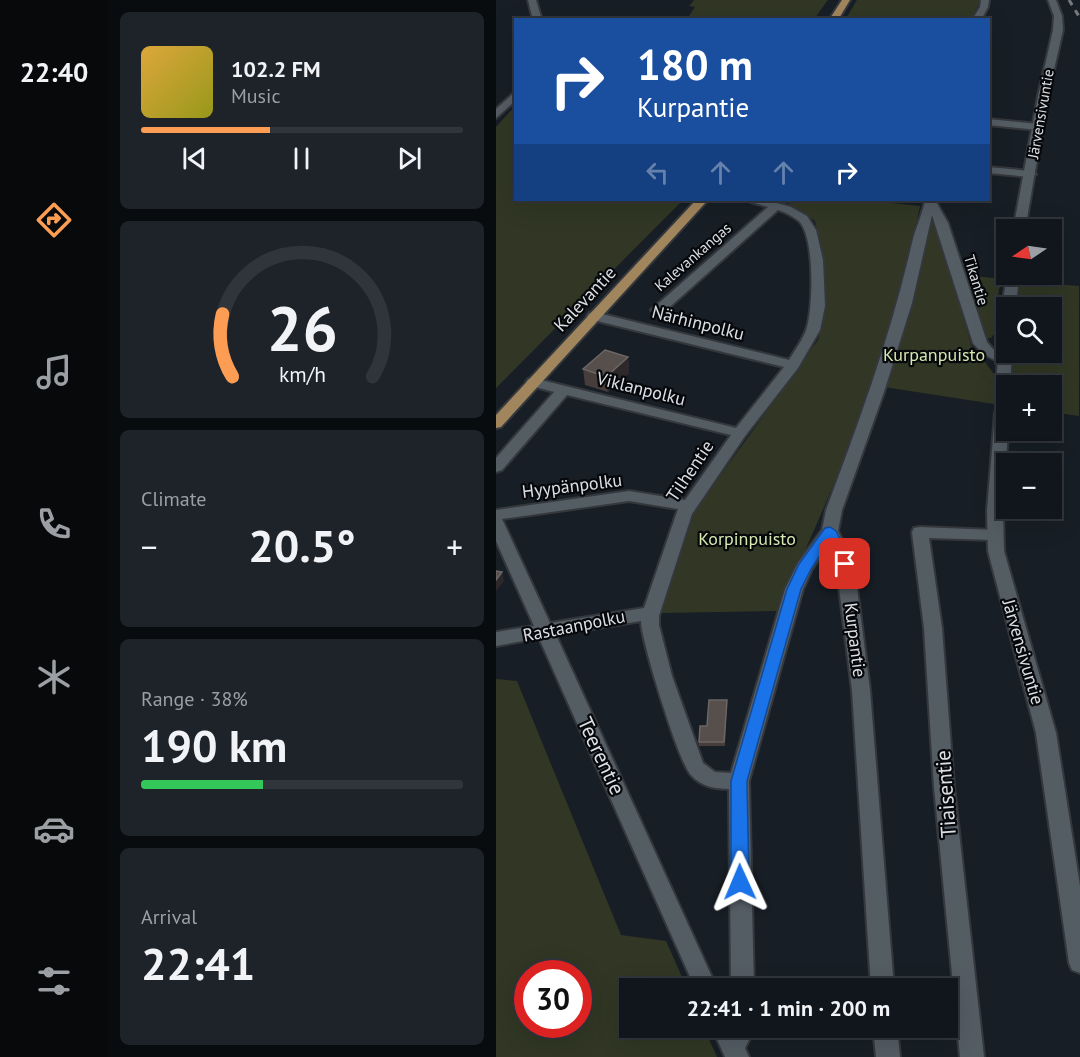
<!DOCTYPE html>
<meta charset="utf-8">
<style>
:root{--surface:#11161c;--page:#1e2329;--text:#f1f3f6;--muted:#9c9fa3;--line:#30353b;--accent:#fc9d53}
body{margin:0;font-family:"PT Sans",sans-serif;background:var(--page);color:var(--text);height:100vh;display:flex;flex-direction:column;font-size:22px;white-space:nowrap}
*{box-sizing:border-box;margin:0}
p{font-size:20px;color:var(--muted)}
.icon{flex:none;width:33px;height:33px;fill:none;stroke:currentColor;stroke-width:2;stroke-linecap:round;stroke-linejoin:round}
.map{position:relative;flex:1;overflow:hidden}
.details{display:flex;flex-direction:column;gap:12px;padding:12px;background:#090c0f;width:388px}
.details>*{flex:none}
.banner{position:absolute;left:18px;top:18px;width:476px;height:183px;border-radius:0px;box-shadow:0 6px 24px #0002,0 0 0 2px var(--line);background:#1a4fa0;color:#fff;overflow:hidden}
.needle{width:39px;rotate:257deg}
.fabs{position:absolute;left:500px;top:219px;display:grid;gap:12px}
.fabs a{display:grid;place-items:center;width:66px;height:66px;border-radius:0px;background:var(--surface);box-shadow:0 6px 24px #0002,0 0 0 2px var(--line);font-size:30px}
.speed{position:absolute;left:18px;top:960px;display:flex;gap:12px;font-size:30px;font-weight:700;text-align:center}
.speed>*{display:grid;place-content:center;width:78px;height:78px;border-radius:50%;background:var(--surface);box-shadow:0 6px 24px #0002,0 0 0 2px var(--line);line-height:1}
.speed .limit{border:9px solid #d22;background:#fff;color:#111}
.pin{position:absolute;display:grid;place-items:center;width:51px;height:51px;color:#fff;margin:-26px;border-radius:12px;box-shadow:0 3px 9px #0006}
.me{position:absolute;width:66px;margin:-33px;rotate:359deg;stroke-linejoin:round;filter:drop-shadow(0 0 4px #0008)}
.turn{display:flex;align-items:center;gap:21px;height:126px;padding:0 24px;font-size:27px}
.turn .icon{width:78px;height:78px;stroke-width:2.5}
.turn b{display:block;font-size:42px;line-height:51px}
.lanes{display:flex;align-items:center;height:57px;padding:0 24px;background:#0003;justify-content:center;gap:30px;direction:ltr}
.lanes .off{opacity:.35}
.big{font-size:45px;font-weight:600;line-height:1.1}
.details .tile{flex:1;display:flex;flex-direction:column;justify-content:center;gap:9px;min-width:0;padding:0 21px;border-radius:9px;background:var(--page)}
.details .dial{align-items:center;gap:0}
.dial svg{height:156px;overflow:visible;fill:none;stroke:var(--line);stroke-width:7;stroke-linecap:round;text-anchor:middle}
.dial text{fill:var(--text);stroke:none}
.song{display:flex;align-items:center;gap:18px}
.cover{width:72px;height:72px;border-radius:9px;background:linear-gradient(135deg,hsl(40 70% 55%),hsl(60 70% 35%))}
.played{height:6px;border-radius:3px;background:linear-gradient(90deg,var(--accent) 40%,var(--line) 40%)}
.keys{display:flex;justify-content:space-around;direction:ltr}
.heat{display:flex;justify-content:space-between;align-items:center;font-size:33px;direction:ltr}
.charge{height:9px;border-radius:4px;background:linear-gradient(90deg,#34c759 38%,var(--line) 0)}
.trip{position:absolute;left:123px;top:978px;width:339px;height:60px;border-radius:0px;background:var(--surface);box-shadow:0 6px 24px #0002,0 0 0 2px var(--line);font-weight:600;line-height:60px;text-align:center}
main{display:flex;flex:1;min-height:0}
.tab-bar{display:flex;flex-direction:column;width:108px;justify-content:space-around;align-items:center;background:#07090b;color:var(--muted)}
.tab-bar .icon{width:42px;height:42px}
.tab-bar .current{color:var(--accent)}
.tab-bar b{font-size:27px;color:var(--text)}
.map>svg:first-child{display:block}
.green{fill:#313724;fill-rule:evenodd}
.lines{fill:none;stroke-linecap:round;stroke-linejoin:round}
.minor-casing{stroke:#34383d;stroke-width:4}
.tertiary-casing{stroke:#34383d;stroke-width:4}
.primary-casing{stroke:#34383d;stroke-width:4}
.minor{fill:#545c64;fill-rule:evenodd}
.tertiary{fill:#545c64;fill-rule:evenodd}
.primary{fill:#a1855d;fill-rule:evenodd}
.rail{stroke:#757a80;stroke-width:3;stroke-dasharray:6 6;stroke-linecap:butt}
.wall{fill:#473d3a}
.shaded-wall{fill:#2d292a}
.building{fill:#574f4c;stroke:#6c6664;stroke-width:1.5}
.route{fill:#1a73e8;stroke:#114b97;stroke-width:1.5}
.labels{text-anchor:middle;stroke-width:4.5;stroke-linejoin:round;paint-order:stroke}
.far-street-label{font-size:15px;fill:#dce0e5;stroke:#06080b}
.street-label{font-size:18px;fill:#dce0e5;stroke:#06080b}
.park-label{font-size:18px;fill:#d6e9af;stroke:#06080b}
.near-street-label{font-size:21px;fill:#dce0e5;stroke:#06080b}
</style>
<main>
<nav class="tab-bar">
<b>22:40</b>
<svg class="icon current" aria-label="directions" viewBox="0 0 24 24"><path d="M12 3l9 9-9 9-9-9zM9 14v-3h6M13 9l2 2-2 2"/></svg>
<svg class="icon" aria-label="music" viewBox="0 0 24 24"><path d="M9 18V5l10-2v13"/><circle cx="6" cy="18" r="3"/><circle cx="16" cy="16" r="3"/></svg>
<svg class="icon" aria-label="phone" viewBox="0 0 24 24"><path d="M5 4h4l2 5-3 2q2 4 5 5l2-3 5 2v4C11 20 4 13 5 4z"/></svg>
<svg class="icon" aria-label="climate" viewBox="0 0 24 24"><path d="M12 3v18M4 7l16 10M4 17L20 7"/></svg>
<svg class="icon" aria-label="car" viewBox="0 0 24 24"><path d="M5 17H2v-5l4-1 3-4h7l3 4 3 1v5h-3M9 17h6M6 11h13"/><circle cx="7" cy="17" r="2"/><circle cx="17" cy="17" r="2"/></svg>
<svg class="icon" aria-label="filters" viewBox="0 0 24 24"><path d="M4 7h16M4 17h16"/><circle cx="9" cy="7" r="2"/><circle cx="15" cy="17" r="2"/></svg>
</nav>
<section class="details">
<div class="tile">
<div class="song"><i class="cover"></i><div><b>102.2 FM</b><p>Music</p></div></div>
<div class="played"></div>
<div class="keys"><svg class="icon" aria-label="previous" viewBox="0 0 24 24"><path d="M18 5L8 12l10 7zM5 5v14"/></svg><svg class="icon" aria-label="pause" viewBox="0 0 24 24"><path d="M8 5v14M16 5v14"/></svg><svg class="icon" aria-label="next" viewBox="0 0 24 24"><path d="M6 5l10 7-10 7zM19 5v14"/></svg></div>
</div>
<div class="tile dial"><svg viewBox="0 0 100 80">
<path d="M14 69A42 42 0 1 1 86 69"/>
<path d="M14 69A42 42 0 0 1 9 37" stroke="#fc9d53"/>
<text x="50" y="56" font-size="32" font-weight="700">26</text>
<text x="50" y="72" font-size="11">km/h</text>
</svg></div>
<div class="tile"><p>Climate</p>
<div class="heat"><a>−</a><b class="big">20.5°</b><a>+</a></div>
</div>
<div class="tile"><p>Range · 38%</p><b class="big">190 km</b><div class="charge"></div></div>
<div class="tile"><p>Arrival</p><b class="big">22:41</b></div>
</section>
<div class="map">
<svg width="584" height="1057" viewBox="0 0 584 1057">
<rect width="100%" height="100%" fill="#171e25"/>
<g class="green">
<path d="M198,0H332L318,19H191L199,7L193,6Z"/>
<path d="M361,0H484V1L476,19L349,20Z"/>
<path d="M19,106L20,200H187L0,388V127Z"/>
<path d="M295,200H366L424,206C417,239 411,272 402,304C371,410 328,512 281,611L165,613L198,512L322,340L330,310L328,263L319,221L292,203Z"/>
<path d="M437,222L440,224L478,355L489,362L501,378L498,404L388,387L434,223Z"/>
<path d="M468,275L508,279L503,289L499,333L495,338H489Z"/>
<path d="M522,281L583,286V416L555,412V386H515L516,353L555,352V308L519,307Z"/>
<path d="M0,679L21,681L125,935L170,941L191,988H134V1028H208L221,1057H0ZM32,974H82V1024H32Z"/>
</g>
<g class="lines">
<g class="minor-casing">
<g id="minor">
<path d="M485,0H493L492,7L485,20H476L484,7Z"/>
<path d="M492,119L542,124L547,127L542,130L492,125Z"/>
<path d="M492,167L534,171L540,174L534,177L492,173Z"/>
<path d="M254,200H270L295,207L311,216L320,230L327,260L329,306L324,330L302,368L249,436L196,514L163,616V625L176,676L207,763L219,772L235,773L289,589L302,563L326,530L330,510C363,422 395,335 416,243C419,229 427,213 429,200H439L452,223L491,342L497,349L516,359L509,363C495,360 486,354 477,343L436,215L416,303L388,392L346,510L342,531L358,564L374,690L398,988H375L356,690L340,564L332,546L316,569L307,589L253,781L258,988H235L233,789C219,789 204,786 195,775C183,763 145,640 145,621L60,635L221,988H199L43,638L0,646V632L38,626L0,541V510L133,491L189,500L235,435L71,395L6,470L0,472V458L58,392L32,385L30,382L32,379L37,378L240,428L288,367L93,319L91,316L93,313L98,312L293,360C299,350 308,338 311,327C317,305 319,238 303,221C298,217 289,212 282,210L167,313L162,314L155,310L272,207L255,202ZM133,501L182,509L148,608L54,623L6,519Z"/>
<path d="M424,527L498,530L504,531L506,535L504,539L498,540L433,538L446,628L458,787L488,1057H464L438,787L428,628L416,532L418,528Z"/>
<path d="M216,1028H259L249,1048L253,1057H229Z"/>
<path d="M377,1028H401L404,1057H380Z"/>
</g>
</g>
<g class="tertiary-casing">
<g id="tertiary">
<path d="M32,0H40L46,20H37Z"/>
<path d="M552,0H560L566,16L567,30L552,96L529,230H517L542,96L557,30L558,16Z"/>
<path d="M20,91V100L0,118V109Z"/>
<path d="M511,274H523L520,308H510V311L506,308Z"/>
<path d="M510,337V352H516L514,386H510V430H512L507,511L508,551L560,733L584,886V973L576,970L573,963L540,733L492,551L491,511L499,413L502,403L500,387L503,341Z"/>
</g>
</g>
<g class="primary-casing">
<g id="primary">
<path d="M346,0H354L342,20H333Z"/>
<path d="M200,200H212L5,427L0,428V415Z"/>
</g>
</g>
<use href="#minor" class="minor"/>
<use href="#tertiary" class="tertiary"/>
<use href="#primary" class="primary"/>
<path class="rail" d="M573,0L584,18"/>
</g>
<g class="wall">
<path d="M132,357L133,373L112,392L89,385L87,369Z"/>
<path d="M231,700L229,746H203V742L211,726Z"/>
</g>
<g class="shaded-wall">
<path d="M132,357L133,373L112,392L110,377Z"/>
<path d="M6,572L8,581L0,591V580Z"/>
</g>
<g class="building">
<path d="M109,350L132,357L110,377L87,369Z"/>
<path d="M0,571L6,572L0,580Z"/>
<path d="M213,700H231L228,742H203L204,726H211Z"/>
</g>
<path class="route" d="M334,527L340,531L356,564L349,569L344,567L332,543L315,569L305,589L251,781L253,882L251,887L244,889L238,887L235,882V781L291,589L303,564L329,528Z"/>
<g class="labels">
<g class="far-street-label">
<text transform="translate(545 114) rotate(-80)" y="5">Järvensivuntie</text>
<text transform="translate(197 257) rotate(-41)" y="5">Kalevankangas</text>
<text transform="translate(480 280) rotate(73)" y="5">Tikantie</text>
</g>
<g class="street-label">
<text transform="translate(89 299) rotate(-47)" y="6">Kalevantie</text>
<text transform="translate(202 323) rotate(14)" y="6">Närhinpolku</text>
<text transform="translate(145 389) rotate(14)" y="6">Viklanpolku</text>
<text transform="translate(194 471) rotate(-56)" y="6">Tilhentie</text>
<text transform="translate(76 486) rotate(-7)" y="6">Hyypänpolku</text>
<text transform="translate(78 626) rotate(-11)" y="6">Rastaanpolku</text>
<text transform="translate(359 640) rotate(83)" y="6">Kurpantie</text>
<text transform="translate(527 652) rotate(74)" y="6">Järvensivuntie</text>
</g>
<g class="park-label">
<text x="438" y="361">Kurpanpuisto</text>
<text x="251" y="545">Korpinpuisto</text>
</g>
<g class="near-street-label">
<text transform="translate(105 756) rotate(65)" y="7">Teerentie</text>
<text transform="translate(450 794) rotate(-94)" y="7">Tiaisentie</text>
</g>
</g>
</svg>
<div class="fabs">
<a><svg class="needle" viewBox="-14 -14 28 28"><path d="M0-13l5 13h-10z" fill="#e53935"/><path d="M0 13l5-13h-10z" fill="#9c9fa3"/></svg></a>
<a><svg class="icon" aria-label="search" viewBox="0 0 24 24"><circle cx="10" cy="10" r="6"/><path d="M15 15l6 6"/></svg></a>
<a>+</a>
<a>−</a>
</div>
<div class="speed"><div class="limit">30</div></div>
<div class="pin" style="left:349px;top:564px;background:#d93025"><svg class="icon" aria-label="arrive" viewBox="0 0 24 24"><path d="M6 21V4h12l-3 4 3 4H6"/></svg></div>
<svg class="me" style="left:244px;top:882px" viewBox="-20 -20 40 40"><path d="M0-17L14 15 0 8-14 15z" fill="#1a73e8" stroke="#fff" stroke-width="4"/></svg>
<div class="trip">22:41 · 1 min · 200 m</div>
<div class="banner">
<div class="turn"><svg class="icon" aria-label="right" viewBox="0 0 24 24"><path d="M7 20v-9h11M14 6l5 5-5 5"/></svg><div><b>180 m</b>Kurpantie</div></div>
<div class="lanes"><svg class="icon off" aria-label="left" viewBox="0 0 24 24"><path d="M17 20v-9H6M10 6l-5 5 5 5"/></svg><svg class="icon off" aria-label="ahead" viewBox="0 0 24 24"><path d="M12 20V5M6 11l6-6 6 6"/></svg><svg class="icon off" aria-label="ahead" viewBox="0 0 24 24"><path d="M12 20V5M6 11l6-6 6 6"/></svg><svg class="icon" aria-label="right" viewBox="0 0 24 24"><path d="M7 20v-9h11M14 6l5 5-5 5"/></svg></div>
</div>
</div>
</main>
